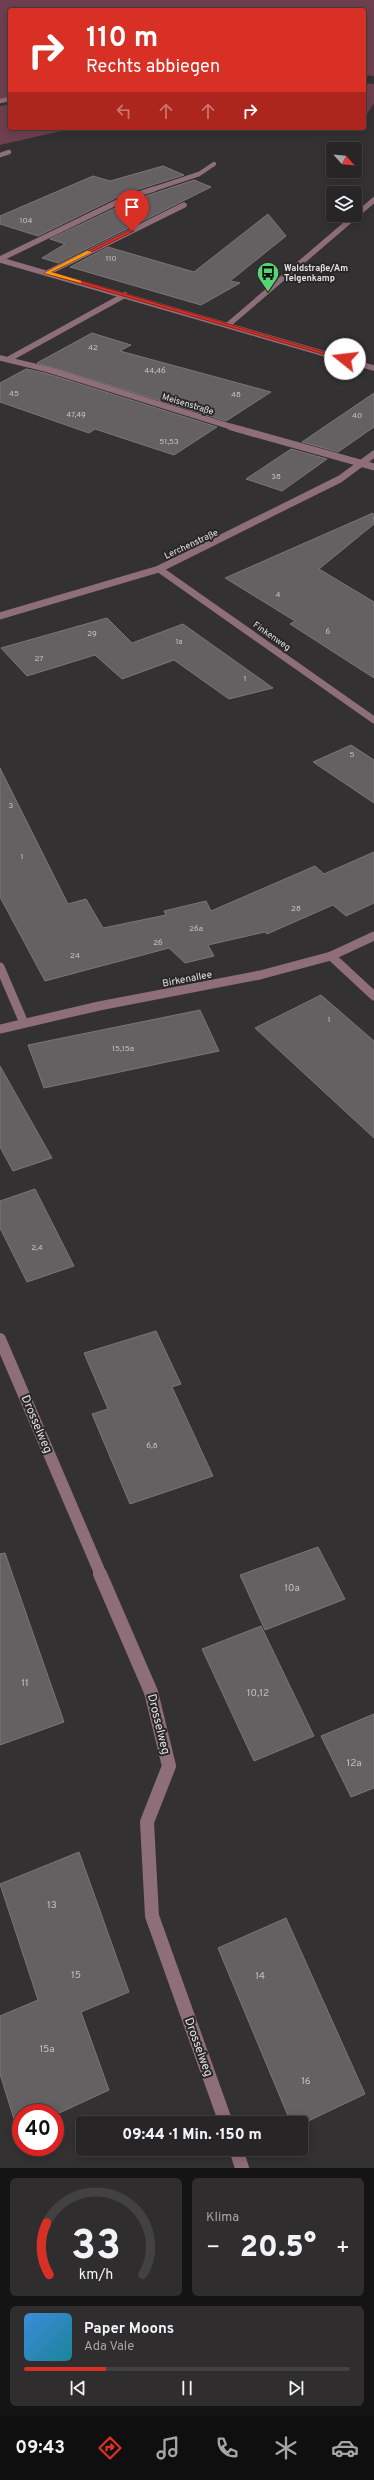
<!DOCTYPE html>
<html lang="de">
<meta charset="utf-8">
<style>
:root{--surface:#272526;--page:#2f2d2e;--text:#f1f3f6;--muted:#a4a5a7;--line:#434243;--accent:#d93025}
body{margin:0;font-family:Overpass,sans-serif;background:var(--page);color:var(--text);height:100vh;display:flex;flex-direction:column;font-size:15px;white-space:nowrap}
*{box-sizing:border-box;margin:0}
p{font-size:13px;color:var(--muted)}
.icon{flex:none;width:22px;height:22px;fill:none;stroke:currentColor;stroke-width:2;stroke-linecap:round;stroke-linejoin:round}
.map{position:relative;height:2168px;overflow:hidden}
.details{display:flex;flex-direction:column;gap:10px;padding:10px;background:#151415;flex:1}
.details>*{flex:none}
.top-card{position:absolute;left:8px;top:8px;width:358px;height:122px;border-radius:4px;box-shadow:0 2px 10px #0003,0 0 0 1px var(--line);background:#d93025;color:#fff;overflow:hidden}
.needle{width:26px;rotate:117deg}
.controls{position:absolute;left:326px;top:142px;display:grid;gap:8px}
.controls a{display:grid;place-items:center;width:36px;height:36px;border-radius:4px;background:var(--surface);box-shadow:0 2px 10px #0003,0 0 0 1px var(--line);font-size:20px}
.speed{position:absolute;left:12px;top:2104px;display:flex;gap:8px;font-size:20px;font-weight:700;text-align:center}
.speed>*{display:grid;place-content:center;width:52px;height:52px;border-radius:50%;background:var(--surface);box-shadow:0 2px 10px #0003,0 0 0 1px var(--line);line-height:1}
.speed .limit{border:6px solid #d22;background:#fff;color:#111}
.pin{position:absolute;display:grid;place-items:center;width:34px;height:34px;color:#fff;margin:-41px -17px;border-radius:50% 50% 50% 0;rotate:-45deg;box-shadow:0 0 4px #0007}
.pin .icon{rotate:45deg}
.me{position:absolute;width:44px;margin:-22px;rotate:286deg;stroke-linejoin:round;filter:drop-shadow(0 0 3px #0008)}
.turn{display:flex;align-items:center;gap:14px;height:84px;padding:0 12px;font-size:18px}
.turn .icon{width:52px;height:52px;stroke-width:2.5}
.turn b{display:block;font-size:28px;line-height:34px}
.lanes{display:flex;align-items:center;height:38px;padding:0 12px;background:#0003;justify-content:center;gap:20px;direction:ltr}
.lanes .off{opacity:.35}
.big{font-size:30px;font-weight:800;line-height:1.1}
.details .tile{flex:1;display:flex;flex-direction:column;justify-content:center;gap:6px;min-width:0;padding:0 14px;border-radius:6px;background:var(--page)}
.details .dial{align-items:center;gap:0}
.dial svg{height:104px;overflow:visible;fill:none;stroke:var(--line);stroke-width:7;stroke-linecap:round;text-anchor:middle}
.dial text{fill:var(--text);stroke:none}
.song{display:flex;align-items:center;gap:12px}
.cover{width:48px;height:48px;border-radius:6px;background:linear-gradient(135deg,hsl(210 70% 55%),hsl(190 70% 35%))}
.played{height:4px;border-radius:2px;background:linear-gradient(90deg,var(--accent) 25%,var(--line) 25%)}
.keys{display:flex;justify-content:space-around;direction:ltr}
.heat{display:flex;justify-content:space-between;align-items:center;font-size:22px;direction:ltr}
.details .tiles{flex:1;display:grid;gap:10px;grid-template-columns:1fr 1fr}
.tile:last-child{grid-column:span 2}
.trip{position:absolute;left:76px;top:2116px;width:232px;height:40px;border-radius:4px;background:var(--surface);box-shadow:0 2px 10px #0003,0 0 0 1px var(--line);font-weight:800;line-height:40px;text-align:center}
.menu{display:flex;height:64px;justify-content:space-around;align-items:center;background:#100f0f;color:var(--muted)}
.menu .icon{width:28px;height:28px}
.menu .active{color:var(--accent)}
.menu b{font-size:18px;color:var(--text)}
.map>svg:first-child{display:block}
.green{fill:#6e3f4f}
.building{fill:#656162;stroke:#7a7677}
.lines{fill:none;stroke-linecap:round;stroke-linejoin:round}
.minor-far5{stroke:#8e6e78;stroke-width:4.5}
.minor-far4{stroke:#8e6e78;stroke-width:5.5}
.minor-far3{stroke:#8e6e78;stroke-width:7}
.minor-far2{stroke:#8e6e78;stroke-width:9}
.minor-far1{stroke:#8e6e78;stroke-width:12}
.minor{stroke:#8e6e78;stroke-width:14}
.route{fill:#d93025;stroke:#8d1f18}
.slow{fill:#f59e0b}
.labels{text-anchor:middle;stroke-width:4;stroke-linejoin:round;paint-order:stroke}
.number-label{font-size:8px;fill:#c4c1c2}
.far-poi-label{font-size:9px;font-weight:bold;fill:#e3e1e2;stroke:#2a2728;text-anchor:start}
.far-street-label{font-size:9px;fill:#e3e1e2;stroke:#2a2728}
.street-label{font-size:10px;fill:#e3e1e2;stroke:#2a2728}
.near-number-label{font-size:10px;fill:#c4c1c2}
.near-street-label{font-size:12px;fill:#e3e1e2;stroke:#2a2728}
</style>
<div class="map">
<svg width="374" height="2168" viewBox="0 0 374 2168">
<rect width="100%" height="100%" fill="#343132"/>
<g class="green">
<path d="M0,0H374V76L364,75V10H10V97L0,99Z"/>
<path d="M364,83L374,84V103L367,114H364Z"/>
<path d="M10,104V128H74L0,145V106Z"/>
</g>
<g class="building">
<path d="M163,166L184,175L124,194L38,236L0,224V216L93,176L110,181Z"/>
<path d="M194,180L211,187L58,263L42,258L65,244L50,239L128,202Z"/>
<path d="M268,214L286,236L230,281L240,283L201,305L70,267L108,247L194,272Z"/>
<path d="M92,333L131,345L120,351L271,392L226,421L37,363Z"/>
<path d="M26,369L45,373L217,427L174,455L95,429L89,433L0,402V383Z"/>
<path d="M374,393V427L338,452L302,442Z"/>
<path d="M291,449L327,459L282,491L246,479Z"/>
<path d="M373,513L374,524L319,569L374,602V678L290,624L295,621L225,578Z"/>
<path d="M107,618L132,643L183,624L273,688L229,699L174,660L122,679L95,655L27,676L1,648Z"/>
<path d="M351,745L374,760V803L313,762Z"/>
<path d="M0,768L68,904L86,899L103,928L166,915L164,911L206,901L211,911L315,866L324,874L374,852V903L346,916L333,905L267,934L265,932L208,945L214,956L185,963L169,948L45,981L0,897Z"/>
<path d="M321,995L374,1041V1138L255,1028Z"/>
<path d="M200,1010L219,1051L44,1088L28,1045Z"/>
<path d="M0,1066L52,1158L13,1171L0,1147Z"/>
<path d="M35,1189L74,1266L27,1282L0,1228V1201Z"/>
<path d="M156,1331L181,1384L172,1387L213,1476L130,1504L92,1414L108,1409L84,1353Z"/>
<path d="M318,1547L345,1599L265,1630L240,1575Z"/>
<path d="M5,1553L64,1722L0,1745V1554Z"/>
<path d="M261,1626L314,1736L254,1761L202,1649Z"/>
<path d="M374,1714V1788L351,1797L321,1736Z"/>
<path d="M79,1852L129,1992L81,2012L109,2090L55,2115V2113H21V2130L18,2132L0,2074V2016L38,2000L0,1884Z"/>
<path d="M286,1918L365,2094L304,2123H291L218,1948Z"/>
</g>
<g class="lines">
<g class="minor-far5">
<path d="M0,101L10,99"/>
<path d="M0,155L9,152"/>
<path d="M151,190L199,174L214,164"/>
</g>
<g class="minor-far4">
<path d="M0,259L126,198L154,189"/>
<path d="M0,260L374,368"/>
<path d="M47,273L184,205"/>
<path d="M228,325L374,200"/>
<path d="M0,358L46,369L235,428"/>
<path d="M9,359L125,295"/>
</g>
<g class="minor-far3">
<path d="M231,427L374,467"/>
<path d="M159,569L374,720"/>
<path d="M0,616L159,569L340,479L374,454"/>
</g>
<g class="minor-far2">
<path d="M331,956L374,996"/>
<path d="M0,967L24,1023"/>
<path d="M0,1029L99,1006L260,975L331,956L374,936"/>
</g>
<path class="minor-far1" d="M0,1339L101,1575"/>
<g class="minor">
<path d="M100,1574L151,1692L169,1766L147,1822L152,1916L226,2123"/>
<path d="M236,2149L242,2168"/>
</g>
</g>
<path class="route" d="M130,230L134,231L51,272L348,359L343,360L44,273Z"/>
<path class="slow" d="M87,251L92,252L51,272L81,281V283L44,273Z"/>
<defs>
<g id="bus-pin" transform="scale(1.15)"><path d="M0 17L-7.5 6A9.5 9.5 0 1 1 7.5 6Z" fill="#55d672" stroke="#2a2728"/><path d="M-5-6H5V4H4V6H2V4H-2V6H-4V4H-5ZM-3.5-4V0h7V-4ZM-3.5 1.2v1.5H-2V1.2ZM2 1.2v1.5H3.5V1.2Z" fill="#111"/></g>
</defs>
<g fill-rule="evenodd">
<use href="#bus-pin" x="268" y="273"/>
</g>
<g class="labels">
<g class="number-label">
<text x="26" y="223">104</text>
<text x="111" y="261">110</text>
<text x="93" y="350">42</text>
<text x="155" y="373">44,46</text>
<text x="14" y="396">45</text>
<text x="236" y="397">48</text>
<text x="76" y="417">47,49</text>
<text x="357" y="418">40</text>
<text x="169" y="444">51,53</text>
<text x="276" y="479">38</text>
<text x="278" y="597">4</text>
<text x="328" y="634">6</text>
<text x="92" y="636">29</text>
<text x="179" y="644">1a</text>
<text x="39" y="661">27</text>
<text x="245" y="681">1</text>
<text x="352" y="757">5</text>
<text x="11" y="808">3</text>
<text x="22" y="859">1</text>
<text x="296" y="911">28</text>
<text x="196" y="931">26a</text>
<text x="158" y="945">26</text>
<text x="75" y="958">24</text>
<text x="329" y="1022">1</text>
<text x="123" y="1051">15,15a</text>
<text x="37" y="1250">2,4</text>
<text x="152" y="1448">6,8</text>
</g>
<g class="far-poi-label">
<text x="284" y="271">Waldstraße/Am<tspan x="284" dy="10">Telgenkamp</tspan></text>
</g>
<g class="far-street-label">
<text transform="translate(188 404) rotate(17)" y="3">Meisenstraße</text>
<text transform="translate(191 544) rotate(-25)" y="3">Lerchenstraße</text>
<text transform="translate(272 636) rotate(35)" y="3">Finkenweg</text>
</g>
<g class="street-label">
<text transform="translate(187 978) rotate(-11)" y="4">Birkenallee</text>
</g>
<g class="near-number-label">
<text x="292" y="1591">10a</text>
<text x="25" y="1686">11</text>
<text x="258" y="1696">10,12</text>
<text x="354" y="1766">12a</text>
<text x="52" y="1908">13</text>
<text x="76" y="1978">15</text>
<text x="260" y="1979">14</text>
<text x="47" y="2052">15a</text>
<text x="306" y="2084">16</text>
</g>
<g class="near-street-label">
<text transform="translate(37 1424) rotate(67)" y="4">Drosselweg</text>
<text transform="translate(159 1724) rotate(76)" y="4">Drosselweg</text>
<text transform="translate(199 2047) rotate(70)" y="4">Drosselweg</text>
</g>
</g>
</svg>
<div class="controls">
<a><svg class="needle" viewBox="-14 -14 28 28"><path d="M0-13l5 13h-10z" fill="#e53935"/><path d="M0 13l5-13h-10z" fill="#a4a5a7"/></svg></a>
<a><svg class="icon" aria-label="layers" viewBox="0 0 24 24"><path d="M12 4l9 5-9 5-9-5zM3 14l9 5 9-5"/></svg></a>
</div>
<div class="speed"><div class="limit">40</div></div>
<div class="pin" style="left:132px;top:231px;background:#d93025"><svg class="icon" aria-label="arrive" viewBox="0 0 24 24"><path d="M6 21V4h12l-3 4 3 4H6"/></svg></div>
<svg class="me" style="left:345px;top:359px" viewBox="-20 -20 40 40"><circle r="19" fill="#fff"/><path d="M0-13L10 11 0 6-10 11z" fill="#d93025"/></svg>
<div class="trip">09:44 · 1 Min. · 150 m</div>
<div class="top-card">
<div class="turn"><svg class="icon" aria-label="right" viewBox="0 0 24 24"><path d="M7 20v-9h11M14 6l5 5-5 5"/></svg><div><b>110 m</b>Rechts abbiegen</div></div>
<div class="lanes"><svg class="icon off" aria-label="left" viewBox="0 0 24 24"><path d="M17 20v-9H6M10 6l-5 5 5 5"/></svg><svg class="icon off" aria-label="ahead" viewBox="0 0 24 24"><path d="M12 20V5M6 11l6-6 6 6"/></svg><svg class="icon off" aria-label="ahead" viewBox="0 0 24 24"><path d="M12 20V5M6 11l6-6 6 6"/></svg><svg class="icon" aria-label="right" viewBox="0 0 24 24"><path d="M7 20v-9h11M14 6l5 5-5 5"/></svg></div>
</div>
</div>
<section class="details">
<div class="tiles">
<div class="tile dial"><svg viewBox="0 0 100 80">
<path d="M14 69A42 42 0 1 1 86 69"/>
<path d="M14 69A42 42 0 0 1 12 29" stroke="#d93025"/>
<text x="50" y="56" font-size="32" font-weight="700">33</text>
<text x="50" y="72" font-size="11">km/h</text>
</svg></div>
<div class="tile"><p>Klima</p>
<div class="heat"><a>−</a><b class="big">20.5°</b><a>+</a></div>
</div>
<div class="tile">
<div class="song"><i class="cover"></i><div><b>Paper Moons</b><p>Ada Vale</p></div></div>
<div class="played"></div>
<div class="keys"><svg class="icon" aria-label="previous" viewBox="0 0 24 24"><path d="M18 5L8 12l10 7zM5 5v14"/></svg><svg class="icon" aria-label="pause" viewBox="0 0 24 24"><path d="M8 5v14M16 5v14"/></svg><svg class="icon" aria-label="next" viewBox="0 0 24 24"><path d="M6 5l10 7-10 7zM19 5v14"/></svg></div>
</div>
</div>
</section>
<nav class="menu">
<b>09:43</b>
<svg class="icon active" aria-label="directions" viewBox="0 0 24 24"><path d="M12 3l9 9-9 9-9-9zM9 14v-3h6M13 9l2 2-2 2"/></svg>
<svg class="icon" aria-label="music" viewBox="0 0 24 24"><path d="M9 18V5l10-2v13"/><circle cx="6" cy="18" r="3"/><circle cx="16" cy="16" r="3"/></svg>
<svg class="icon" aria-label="phone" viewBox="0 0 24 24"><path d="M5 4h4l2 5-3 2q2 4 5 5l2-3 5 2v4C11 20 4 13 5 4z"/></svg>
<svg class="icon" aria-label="climate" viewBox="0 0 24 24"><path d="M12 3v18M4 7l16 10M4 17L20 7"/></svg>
<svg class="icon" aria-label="car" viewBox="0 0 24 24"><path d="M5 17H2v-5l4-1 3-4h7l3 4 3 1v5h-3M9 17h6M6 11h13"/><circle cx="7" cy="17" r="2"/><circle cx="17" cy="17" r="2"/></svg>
</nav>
